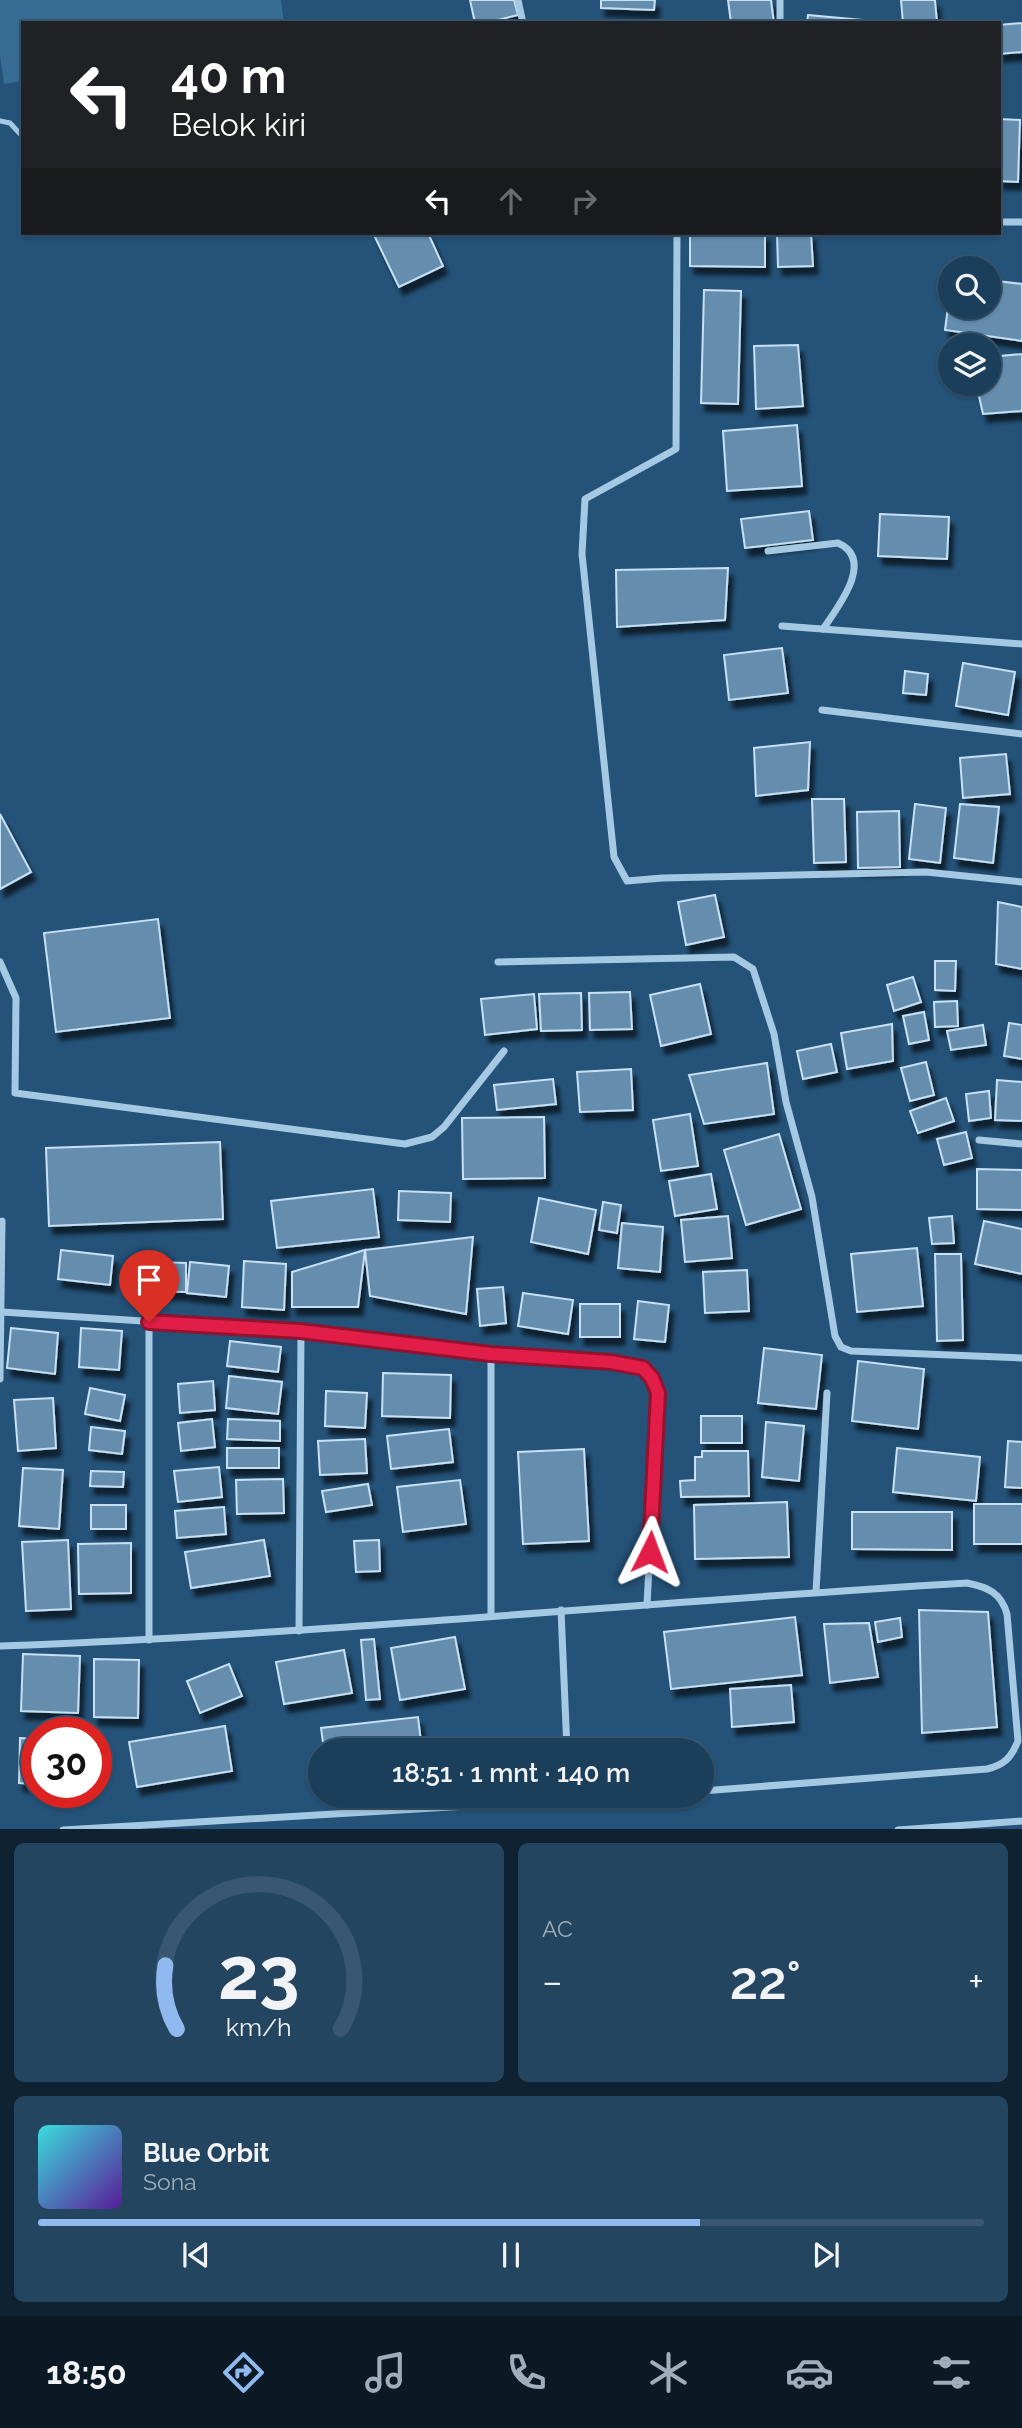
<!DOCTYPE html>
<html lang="id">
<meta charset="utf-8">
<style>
:root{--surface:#1b3e5a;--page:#244560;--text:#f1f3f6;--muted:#a0aebb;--line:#395770;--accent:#90b9f0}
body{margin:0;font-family:Raleway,sans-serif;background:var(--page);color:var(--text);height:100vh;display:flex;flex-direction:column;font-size:26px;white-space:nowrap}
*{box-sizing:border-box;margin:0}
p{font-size:23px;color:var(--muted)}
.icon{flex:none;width:38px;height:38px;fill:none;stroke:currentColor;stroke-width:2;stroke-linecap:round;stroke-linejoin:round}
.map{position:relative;height:1829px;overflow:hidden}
.details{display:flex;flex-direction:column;gap:14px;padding:14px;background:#0f2232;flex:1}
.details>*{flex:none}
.banner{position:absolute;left:21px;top:21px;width:980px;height:214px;border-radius:0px;box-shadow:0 2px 5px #0004,0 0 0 2px var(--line);background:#202124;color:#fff;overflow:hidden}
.controls{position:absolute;left:938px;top:256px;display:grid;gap:14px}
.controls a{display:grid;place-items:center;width:63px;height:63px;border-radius:50%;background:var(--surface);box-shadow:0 2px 5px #0004,0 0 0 2px var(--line);font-size:35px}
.speed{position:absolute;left:21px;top:1717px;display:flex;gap:14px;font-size:35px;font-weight:700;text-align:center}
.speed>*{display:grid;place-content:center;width:91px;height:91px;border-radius:50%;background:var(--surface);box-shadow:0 2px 5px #0004,0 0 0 2px var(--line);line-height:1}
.speed .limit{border:10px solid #d22;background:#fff;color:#111}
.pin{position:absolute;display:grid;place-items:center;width:60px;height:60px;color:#fff;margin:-72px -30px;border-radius:50% 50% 50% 0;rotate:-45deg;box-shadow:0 0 7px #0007}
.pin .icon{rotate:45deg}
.me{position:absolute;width:77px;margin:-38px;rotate:3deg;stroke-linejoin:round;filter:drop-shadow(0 0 5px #0008)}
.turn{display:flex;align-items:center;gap:24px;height:147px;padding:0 35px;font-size:32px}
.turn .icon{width:91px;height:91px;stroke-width:2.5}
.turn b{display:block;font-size:49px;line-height:60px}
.lanes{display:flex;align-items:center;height:66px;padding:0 35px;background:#0003;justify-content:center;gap:35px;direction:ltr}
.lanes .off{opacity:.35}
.big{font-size:52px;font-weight:600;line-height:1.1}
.details .card{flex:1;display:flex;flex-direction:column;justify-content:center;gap:10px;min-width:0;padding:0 24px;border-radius:10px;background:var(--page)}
.details .dial{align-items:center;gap:0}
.dial svg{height:182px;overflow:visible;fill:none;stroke:var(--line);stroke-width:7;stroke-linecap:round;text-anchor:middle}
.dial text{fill:var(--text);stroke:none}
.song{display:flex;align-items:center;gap:21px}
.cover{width:84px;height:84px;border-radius:10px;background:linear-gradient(135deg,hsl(180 70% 55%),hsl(270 70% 35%))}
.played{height:7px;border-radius:4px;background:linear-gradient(90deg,var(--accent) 70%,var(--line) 70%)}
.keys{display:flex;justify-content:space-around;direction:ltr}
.heat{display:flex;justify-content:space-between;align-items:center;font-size:38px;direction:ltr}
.details .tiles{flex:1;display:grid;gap:14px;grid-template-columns:1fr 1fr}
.card:last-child{grid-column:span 2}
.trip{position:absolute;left:308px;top:1738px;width:406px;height:70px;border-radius:35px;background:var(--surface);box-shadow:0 2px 5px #0004,0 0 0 2px var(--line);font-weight:600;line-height:70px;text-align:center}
.tabs{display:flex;height:112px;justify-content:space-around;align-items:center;background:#0b1924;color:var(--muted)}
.tabs .icon{width:49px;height:49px}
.tabs .selected{color:var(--accent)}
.tabs b{font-size:32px;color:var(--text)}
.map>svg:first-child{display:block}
.green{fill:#376c95}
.building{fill:#658eae;stroke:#c7e0f3;stroke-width:2;filter:url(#shadow)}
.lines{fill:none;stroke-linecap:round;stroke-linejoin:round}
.service{stroke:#a5c8e3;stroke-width:5}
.minor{stroke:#a5c8e3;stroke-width:7}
.route-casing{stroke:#92132f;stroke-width:18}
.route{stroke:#e11d48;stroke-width:12}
</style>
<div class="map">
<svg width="1022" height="1830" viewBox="0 0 1022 1830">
<defs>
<filter id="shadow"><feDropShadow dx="4.5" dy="8" stdDeviation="2" flood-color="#0009"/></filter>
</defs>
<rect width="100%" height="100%" fill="#245278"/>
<path class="green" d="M0,0H281L284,23H23V81L4,84L0,55Z"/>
<g class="building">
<path d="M470,0H514L518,15L485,23H475Z"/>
<path d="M601,0H655L654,10L601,8Z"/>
<path d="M728,0H771L774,23H731Z"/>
<path d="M901,0H935L937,23H903Z"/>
<path d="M808,15L873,21V23H807Z"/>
<path d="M1022,23V52L999,54V25Z"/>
<path d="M999,119L1020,120L1018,182L999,181Z"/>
<path d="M379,233H428L443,266L399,287L374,235Z"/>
<path d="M690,233H765V267L690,266Z"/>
<path d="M777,233H811L813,266L778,267Z"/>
<path d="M989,280L1022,284V341L945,330L950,291V306H989Z"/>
<path d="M704,290L741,291L738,404L701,403Z"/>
<path d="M798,345L803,406L756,409L754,346Z"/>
<path d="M1022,354V411L983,414L976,383H989V357Z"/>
<path d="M797,425L802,486L727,491L723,431Z"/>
<path d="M809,511L813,540L745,548L741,519Z"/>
<path d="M880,514L949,517L947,559L878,556Z"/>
<path d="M728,568L725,620L617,627L616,570Z"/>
<path d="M782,648L788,693L729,700L724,655Z"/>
<path d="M963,663L1015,672L1008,715L956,706Z"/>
<path d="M905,671L928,674L926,695L903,693Z"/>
<path d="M810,742L808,790L756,796L754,748Z"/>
<path d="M1006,754L1010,794L963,798L960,758Z"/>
<path d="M812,799H844L846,862L814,863Z"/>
<path d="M915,804L946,808L940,863L909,859Z"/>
<path d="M960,804L999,807L993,863L954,858Z"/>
<path d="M899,811L900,867L858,868L857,812Z"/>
<path d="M0,814L31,872L0,889Z"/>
<path d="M715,895L724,937L686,945L678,902Z"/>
<path d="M998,902L1022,907V969L996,964Z"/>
<path d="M158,919L170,1018L56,1032L44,933Z"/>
<path d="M935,961H956L955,991L935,990Z"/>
<path d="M913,977L921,1002L894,1011L887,985Z"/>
<path d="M700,984L711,1034L661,1046L650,995Z"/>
<path d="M630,992L632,1029L590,1030L589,993Z"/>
<path d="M581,993L582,1030L541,1031L539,994Z"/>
<path d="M534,994L537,1029L485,1035L481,999Z"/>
<path d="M957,1001L958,1026L935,1027L934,1002Z"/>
<path d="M924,1012L929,1040L909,1044L903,1016Z"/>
<path d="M1009,1023L1022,1025V1059L1004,1056Z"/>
<path d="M892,1024L893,1061L847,1069L841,1033Z"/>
<path d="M983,1025L986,1045L951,1050L947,1031Z"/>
<path d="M831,1044L837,1072L803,1079L797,1051Z"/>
<path d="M926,1062L934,1095L910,1101L901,1068Z"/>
<path d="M767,1063L774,1114L704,1124L689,1075Z"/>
<path d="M631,1069L633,1110L580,1112L577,1072Z"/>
<path d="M553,1079L556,1104L497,1110L494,1085Z"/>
<path d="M997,1080L1022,1082V1121L995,1120Z"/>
<path d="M989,1091L991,1118L969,1121L966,1094Z"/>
<path d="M946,1098L954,1121L918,1133L910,1111Z"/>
<path d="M690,1114L698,1166L661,1171L653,1120Z"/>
<path d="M544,1117L545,1178L463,1179L462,1118Z"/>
<path d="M966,1132L972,1158L944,1165L937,1139Z"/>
<path d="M779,1134L801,1209L746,1225L724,1150Z"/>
<path d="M220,1142L223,1219L49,1226L46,1148Z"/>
<path d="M977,1169L1022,1170V1210L977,1209Z"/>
<path d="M711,1174L717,1209L675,1216L669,1181Z"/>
<path d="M373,1189L379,1237L277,1248L271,1201Z"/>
<path d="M399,1191L451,1193L450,1222L398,1220Z"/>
<path d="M539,1198L596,1210L588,1254L531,1242Z"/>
<path d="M603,1202L621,1205L617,1233L599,1230Z"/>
<path d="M728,1216L732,1258L685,1262L681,1220Z"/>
<path d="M952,1216L954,1243L932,1244L929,1218Z"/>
<path d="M984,1221L1022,1229V1274L975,1264Z"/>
<path d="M622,1223L663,1227L660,1272L618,1268Z"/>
<path d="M473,1237L466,1314L370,1296L365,1250Z"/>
<path d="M917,1248L923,1306L857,1312L851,1254Z"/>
<path d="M61,1250L113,1256L110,1285L58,1279Z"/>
<path d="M365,1250L358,1307H292V1272Z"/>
<path d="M935,1254H961L963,1340L937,1341Z"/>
<path d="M127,1261L186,1263V1292L127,1291Z"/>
<path d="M244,1261L286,1264L284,1310L242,1307Z"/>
<path d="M190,1262L229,1266L226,1297L187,1293Z"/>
<path d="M747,1270L749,1311L705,1313L703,1272Z"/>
<path d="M503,1287L506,1323L480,1326L477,1289Z"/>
<path d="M523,1293L573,1300L568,1334L518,1326Z"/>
<path d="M638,1301L669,1305L665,1342L634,1339Z"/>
<rect x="580" y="1304" width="40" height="33"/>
<path d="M11,1328L58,1333L55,1374L7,1368Z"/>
<path d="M81,1328L122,1331L119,1370L79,1367Z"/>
<path d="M230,1341L281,1347L278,1372L227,1366Z"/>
<path d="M764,1348L822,1355L816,1409L758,1403Z"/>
<path d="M858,1361L924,1369L918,1429L852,1421Z"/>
<path d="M383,1373L451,1375L450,1418L382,1416Z"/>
<path d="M229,1376L282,1382L278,1414L226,1408Z"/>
<path d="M213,1381L215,1410L180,1413L178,1384Z"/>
<path d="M90,1388L125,1395L120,1421L85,1414Z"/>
<path d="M326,1391L367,1393L365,1428L325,1426Z"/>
<path d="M53,1398L56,1448L18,1451L14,1400Z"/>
<rect x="701" y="1416" width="41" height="27"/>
<path d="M212,1419L215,1447L181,1451L178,1423Z"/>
<path d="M228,1419L280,1421V1441L227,1439Z"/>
<path d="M766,1422L804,1426L799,1481L762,1477Z"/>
<path d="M91,1427L125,1431L122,1454L89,1450Z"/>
<path d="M449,1429L453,1462L391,1469L387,1436Z"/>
<path d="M365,1439L367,1473L320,1475L318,1441Z"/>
<path d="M1008,1441L1022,1442V1488L1005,1487Z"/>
<rect x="227" y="1448" width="52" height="20"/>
<path d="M897,1448L980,1457L976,1501L893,1492Z"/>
<path d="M584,1449L589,1541L523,1544L518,1452Z"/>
<path d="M702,1451H748L749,1496L681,1497L680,1481L695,1480V1457H702Z"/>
<path d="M219,1467L222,1497L178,1502L174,1471Z"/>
<path d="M23,1468L63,1470L59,1529L19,1526Z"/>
<path d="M91,1471L124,1472L123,1487L90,1486Z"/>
<path d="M283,1479L284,1513L237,1514L236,1480Z"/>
<path d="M460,1480L466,1524L403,1532L397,1487Z"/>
<path d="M368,1484L372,1505L326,1512L322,1491Z"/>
<path d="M787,1502L789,1557L695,1559L694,1505Z"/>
<rect x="974" y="1504" width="48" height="40"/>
<rect x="91" y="1505" width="35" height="24"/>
<path d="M224,1507L226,1534L177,1538L175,1511Z"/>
<path d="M852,1512H952V1550L852,1549Z"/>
<path d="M68,1540L71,1609L26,1611L22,1542Z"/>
<path d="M264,1540L270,1576L191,1588L185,1552Z"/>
<path d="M379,1540L380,1571L356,1572L354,1541Z"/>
<path d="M131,1543V1593L79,1594L78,1544Z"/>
<path d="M919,1610L988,1612L997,1727L922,1733Z"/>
<path d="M795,1617L802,1675L671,1689L664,1632Z"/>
<path d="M900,1618L902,1637L878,1642L875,1622Z"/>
<path d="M869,1623L878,1677L830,1683L824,1624Z"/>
<path d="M455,1637L465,1689L400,1700L391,1648Z"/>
<path d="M374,1639L380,1699L366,1700L361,1640Z"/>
<path d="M344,1650L352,1693L284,1704L276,1662Z"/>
<path d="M23,1654L80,1656L78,1713L21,1711Z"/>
<path d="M94,1659L139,1660L138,1718L94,1717Z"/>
<path d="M229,1664L242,1696L200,1713L187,1681Z"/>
<path d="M791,1685L794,1722L732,1727L730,1689Z"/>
<path d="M418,1717L422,1750H324L321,1728Z"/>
<path d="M225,1726L232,1771L137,1787L129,1742Z"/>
<path d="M20,1738L37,1739V1784L19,1783Z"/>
</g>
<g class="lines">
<path class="service" d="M0,121L10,123L23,137"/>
<g class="minor">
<path d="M518,0L523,23"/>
<path d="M780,23V0"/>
<path d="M999,222H1022"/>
<path d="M677,233L676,449L585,499L582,554L614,857L627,881L662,878L926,872L1022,882"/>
<path d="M768,551L838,543C876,560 837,608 823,629"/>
<path d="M782,626L1022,644"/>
<path d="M822,710L1022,734"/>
<path d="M0,962L16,998L15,1093L405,1144L432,1137L444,1127L504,1051"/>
<path d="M498,962L734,957L753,969L774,1034L786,1102L812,1197L835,1336L841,1347L851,1351L1022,1358"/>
<path d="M979,1140L1022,1144"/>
<path d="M2,1312L301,1331L491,1354L611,1362L643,1368L652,1378L658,1393L647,1605"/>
<path d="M491,1354V1616"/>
<path d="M0,1379L2,1221"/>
<path d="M816,1592L827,1393"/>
<path d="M561,1610L567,1750"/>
<path d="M299,1631L301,1331"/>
<path d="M149,1640V1322"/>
<path d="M0,1646C323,1634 644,1602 967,1583C988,1587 1001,1593 1007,1614L1018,1741C1011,1758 1004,1765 987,1769L702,1791"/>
<path d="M63,1830L637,1796"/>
<path d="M898,1830L1022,1821"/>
</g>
</g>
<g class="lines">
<g class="route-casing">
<path id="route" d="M149,1322L300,1331L491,1354L611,1362L643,1368L652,1378L658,1393L650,1552"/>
</g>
<use href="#route" class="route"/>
</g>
</svg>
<div class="controls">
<a><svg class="icon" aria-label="search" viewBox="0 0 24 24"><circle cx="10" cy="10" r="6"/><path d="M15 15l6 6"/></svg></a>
<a><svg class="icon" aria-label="layers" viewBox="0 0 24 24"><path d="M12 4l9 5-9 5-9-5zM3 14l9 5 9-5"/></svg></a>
</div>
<div class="speed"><div class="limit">30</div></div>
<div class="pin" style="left:149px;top:1322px;background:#d93025"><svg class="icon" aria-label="arrive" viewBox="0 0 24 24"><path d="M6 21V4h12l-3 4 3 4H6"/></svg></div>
<svg class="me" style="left:650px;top:1552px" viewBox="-20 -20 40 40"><path d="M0-17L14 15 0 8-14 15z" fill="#e11d48" stroke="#fff" stroke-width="4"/></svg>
<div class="trip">18:51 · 1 mnt · 140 m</div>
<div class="banner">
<div class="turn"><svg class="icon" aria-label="left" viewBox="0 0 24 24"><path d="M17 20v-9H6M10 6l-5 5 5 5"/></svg><div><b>40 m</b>Belok kiri</div></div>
<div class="lanes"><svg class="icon" aria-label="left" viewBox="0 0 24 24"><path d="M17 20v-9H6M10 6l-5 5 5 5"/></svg><svg class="icon off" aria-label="ahead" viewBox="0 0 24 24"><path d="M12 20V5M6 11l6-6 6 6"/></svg><svg class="icon off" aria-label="right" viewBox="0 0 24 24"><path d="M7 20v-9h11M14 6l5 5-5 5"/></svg></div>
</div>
</div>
<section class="details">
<div class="tiles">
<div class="card dial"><svg viewBox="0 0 100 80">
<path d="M14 69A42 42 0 1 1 86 69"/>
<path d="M14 69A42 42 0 0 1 9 41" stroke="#90b9f0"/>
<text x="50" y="56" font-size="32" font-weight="700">23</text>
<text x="50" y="72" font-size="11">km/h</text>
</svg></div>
<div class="card"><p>AC</p>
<div class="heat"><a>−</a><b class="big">22°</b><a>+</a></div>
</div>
<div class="card">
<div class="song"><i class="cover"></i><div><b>Blue Orbit</b><p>Sona</p></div></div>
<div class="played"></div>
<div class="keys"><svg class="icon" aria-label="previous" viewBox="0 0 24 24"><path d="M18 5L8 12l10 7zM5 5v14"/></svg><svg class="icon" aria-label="pause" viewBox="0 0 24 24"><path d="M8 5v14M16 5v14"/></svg><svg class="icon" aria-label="next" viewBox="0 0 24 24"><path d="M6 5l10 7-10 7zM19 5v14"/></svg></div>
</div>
</div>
</section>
<nav class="tabs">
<b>18:50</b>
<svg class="icon selected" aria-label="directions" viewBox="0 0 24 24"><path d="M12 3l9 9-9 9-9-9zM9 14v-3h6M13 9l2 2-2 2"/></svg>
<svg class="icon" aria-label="music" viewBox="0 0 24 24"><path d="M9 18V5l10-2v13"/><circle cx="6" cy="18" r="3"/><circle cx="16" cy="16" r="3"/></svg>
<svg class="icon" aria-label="phone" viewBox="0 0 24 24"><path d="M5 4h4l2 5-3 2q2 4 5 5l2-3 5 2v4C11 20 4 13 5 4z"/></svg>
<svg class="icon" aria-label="climate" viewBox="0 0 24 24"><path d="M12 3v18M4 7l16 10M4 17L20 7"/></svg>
<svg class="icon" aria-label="car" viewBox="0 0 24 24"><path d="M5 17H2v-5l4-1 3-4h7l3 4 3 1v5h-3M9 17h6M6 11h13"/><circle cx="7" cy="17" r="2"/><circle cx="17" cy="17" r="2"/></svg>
<svg class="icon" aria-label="filters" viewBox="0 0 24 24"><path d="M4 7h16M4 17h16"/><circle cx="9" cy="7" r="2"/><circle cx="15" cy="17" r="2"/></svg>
</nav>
